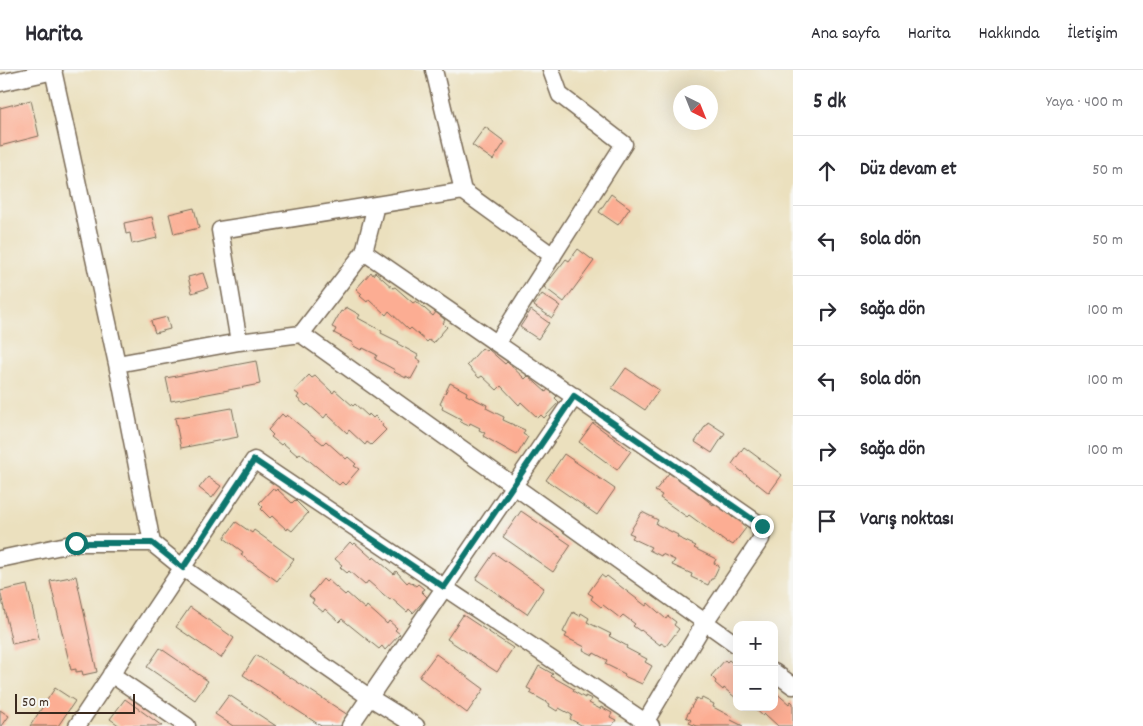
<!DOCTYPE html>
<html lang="tr">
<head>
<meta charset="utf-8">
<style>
	body { margin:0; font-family:Dekko,sans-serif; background:#f7f7f7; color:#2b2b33 }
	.controls { position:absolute; right:15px; bottom:15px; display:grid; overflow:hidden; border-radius:10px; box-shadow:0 5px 20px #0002 }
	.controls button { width:45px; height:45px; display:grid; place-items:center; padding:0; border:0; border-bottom:1px solid #e1e1e2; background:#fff; color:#2b2b33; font:25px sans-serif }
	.compass { position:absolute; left:673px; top:15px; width:45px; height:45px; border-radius:50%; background:#fff; box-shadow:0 5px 20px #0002; rotate:137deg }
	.scale { position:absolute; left:15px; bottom:12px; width:120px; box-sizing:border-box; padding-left:5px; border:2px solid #3b2a1e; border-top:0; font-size:14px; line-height:18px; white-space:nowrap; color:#3b2a1e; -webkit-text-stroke:4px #f6f6f2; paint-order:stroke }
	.stop { position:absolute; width:15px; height:15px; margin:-11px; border:4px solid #0f766e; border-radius:50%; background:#fff }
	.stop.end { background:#0f766e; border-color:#fff; box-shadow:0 1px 5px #0008 }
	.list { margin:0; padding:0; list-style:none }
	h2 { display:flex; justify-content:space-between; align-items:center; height:65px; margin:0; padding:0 20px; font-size:21px }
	h2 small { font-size:16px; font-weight:400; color:#7c7c81 }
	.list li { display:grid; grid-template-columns:32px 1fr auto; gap:15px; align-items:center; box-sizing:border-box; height:70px; padding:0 20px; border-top:1px solid #e1e1e2 }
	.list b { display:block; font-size:19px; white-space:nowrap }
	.list em { font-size:16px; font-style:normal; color:#7c7c81 }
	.icon { flex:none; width:28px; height:28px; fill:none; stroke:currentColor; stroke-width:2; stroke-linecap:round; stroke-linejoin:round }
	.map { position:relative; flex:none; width:793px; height:656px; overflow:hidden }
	header { display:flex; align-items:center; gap:30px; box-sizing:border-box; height:70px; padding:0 25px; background:#fff; border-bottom:1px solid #e1e1e2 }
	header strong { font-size:24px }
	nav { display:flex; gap:28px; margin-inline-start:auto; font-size:18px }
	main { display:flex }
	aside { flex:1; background:#fff }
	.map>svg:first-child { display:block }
	.building { fill:#fcad93 }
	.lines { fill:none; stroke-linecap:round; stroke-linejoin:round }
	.minor-casing { stroke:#796a56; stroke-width:19 }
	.minor { stroke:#fff; stroke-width:16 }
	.route { stroke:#0f766e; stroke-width:6 }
</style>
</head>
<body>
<header>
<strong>Harita</strong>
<nav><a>Ana sayfa</a><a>Harita</a><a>Hakkında</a><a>İletişim</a></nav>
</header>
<main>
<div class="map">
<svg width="793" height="656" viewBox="0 0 793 656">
	<rect width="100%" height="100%" fill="#f6f6f2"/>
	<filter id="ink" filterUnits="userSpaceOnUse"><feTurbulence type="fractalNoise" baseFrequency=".02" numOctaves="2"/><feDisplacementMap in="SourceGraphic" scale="10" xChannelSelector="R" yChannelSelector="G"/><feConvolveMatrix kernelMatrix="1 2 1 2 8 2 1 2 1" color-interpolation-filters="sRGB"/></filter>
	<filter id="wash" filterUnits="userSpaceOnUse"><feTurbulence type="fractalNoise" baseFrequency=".0096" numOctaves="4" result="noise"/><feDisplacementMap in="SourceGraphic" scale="20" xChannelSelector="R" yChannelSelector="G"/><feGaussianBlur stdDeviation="1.12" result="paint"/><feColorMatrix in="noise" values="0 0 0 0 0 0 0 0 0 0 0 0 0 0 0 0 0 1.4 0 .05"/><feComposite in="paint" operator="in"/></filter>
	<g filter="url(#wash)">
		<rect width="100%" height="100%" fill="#ebe0be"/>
		<g id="blocks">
			<path class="building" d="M31 30 39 66 0 76V38Z
				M485 57 505 72 493 90 472 75Z
				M611 124 630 138 618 155 599 142Z
				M194 138 199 158 174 164 169 144Z
				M152 147 157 168 132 174 130 163 126 164 124 153Z
				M578 179 594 191 564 232 544 217 566 189 569 191Z
				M371 202 373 205 375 202 393 218 395 217 413 233 416 231 433 246 436 242 445 250 443 253 447 257 433 273 429 270 427 272 411 258 409 260 389 241 386 245 369 229 367 232 360 226 362 224 356 219Z
				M203 203 208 218 192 223 188 207Z
				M542 224 560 236 552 248 534 236Z
				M346 237 360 245 358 248 382 261 381 263 399 272 398 274 418 285 416 288 421 291 411 309 406 306V308L394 302 395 300 375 289 377 285 363 278 361 280 352 275 353 273 334 263 336 259 332 257 341 241 343 242Z
				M531 240 549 253 538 269 520 257Z
				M167 247 170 259 155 263 151 251Z
				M482 278 486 281 488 279 505 294 507 292 525 309 528 306 546 322 548 319 557 326 555 328 559 332 544 348 541 345 538 348 521 332 519 335 501 316 497 320 482 306 479 308 467 295Z
				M256 291 260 314 171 331 166 308Z
				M626 298 659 320 645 340 612 318Z
				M309 305 312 308 315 306 333 323 335 320 353 336 355 334 368 346 369 344 373 348 375 346 383 354 382 356 386 360 371 375 367 372 365 375 349 360 347 363 327 344 324 348 308 334 306 336 297 328 299 325 294 321Z
				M450 313 467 322 466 325 487 335 486 338 504 347 503 350 525 360 523 364 528 367 517 385 483 366 485 363 479 360 480 358 470 353 469 356 460 352 461 349 442 339 443 336 440 334Z
				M232 338 238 367 181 378 175 348Z
				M282 344 285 347 287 345 323 374 326 371 346 389 348 387 356 394 354 396 359 399 345 415 342 412 339 415 300 383 298 386 283 373 281 375 271 367 273 365 268 360Z
				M708 352 725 363 712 383 695 372Z
				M593 353 631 381 617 400 579 372Z
				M744 377 782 405 769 423 732 394Z
				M564 384 615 419 597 445 546 410Z
				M669 403 673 406 674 404 713 435 715 432 733 448 736 445 744 452 742 455 746 458 733 475 728 472 727 473 689 445 687 447 660 428 662 425 655 421Z
				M208 407 221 416 212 428 199 418Z
				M273 418 275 421 277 419 292 433 295 430 308 443 292 461 288 458 287 460 272 446 270 448 261 439 263 437 259 433Z
				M521 441 571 475 553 502 503 467Z
				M642 442 658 450 656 454 678 465 677 467 696 476 694 478 716 489 714 493 719 496 713 509H711L708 515 691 507 692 504 672 495 675 490 662 484 661 486 649 480 651 477 632 468 634 465 629 463Z
				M236 452 252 463 254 460 294 489 277 511 241 485 243 482 224 468Z
				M350 472 353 475 355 473 373 489 374 487 394 504 396 501 407 513 409 511 416 516 418 514 424 519 421 521 427 527 413 543 409 539 407 542 391 528 390 530 368 511 365 515 349 501 347 503 340 497 342 495 335 489Z
				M494 483 544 518 527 544 476 509Z
				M601 505 605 508 607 506 646 536 648 533 666 549 668 546 676 552 674 555 679 559 666 576 661 573 660 575 641 560 640 561 633 556 635 554 623 545 620 548 603 535 601 537 591 529 593 526 588 523Z
				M76 506 97 602 83 605 82 601 76 602V599L71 600 50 511Z
				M323 509 326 512 328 510 345 525 347 523 365 539 367 536 387 554 389 551 397 558 395 560 400 564 385 580 382 576 379 579 342 549 339 552 325 539 323 542 312 533 314 530 309 526Z
				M27 515 39 568 12 574 0 521Z
				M190 537 234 568 221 588 176 557Z
				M573 542 580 546 581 543 589 548 587 552 611 564 609 566 627 576 626 578 647 589 645 592 652 596 642 614 624 606 625 604 605 594 607 590 594 583 593 585 583 580 585 577 565 567 567 564 563 562Z
				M463 545 513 578 497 602 447 569Z
				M160 578 208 611 195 630 147 597Z
				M436 584 484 619 467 643 419 607Z
				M256 585 348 645 341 656H321L243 605Z
				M725 590 727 592 729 590 737 597V629L724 618 723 620 715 613 716 611 711 606Z
				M539 596 553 604 551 606 574 619 573 621 585 628V626L592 629 589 633 600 639 601 637 612 643 610 647 616 650 612 656H583L570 649 572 645 559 638 557 641 549 636 550 634 530 623 531 620 527 618Z
				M55 618 75 631 58 656H30Z
				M774 621 789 634 791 631 793 633V656H778L765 644 763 646 753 637H774Z
				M229 625 276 656H233L215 644Z
				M696 628 701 630 702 628 714 634 713 637 732 647 731 650 743 656H696L689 653 691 650 686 647Z
				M125 629 162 656H120L110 649Z
				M0 640 9 646 2 656H0Z"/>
		</g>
	</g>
	<g filter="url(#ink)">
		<use href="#blocks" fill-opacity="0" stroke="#796a56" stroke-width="1"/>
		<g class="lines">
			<defs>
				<path id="minor" d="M53 0 117 294
					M434 0 463 121 553 186
					M0 13 54 1
					M364 182 762 456 761 469 705 552 643 656
					M301 264 737 575
					M239 272 220 160 463 121
					M497 273 624 74 560 25 551 0
					M152 473 117 294 239 272 301 264 364 182 376 135
					M0 489 76 473H152L183 498 369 627 416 656
					M774 602 793 616
					M111 604 187 656
					M77 656 254 390 651 656
					M350 656 575 326"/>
			</defs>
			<use href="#minor" class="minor-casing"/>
			<use href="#minor" class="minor"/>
		</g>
	</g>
	<g class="lines" filter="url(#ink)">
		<path class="route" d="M76 473H152L183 498 254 390 444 517 574 326 762 456"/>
	</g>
</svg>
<div class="controls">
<button>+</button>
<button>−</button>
</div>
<svg class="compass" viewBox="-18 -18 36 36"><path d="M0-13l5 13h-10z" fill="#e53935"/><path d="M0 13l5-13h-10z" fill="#7c7c81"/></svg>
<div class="scale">50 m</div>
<div class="stop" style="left:76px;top:473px"></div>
<div class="stop end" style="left:762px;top:456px"></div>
</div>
<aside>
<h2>5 dk<small>Yaya · 400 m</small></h2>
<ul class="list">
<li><svg class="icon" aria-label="ahead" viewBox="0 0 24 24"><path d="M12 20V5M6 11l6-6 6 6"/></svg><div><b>Düz devam et</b></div><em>50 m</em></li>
<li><svg class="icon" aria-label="left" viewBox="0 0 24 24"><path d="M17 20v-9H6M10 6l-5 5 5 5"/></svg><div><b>Sola dön</b></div><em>50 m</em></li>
<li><svg class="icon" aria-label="right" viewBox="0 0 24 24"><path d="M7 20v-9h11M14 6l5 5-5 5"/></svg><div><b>Sağa dön</b></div><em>100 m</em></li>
<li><svg class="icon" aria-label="left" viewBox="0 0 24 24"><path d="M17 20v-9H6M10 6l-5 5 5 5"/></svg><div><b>Sola dön</b></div><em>100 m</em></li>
<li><svg class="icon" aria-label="right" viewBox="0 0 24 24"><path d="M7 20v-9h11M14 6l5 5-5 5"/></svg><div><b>Sağa dön</b></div><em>100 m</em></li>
<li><svg class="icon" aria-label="arrive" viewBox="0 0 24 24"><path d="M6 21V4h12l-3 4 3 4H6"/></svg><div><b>Varış noktası</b></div></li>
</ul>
</aside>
</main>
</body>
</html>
